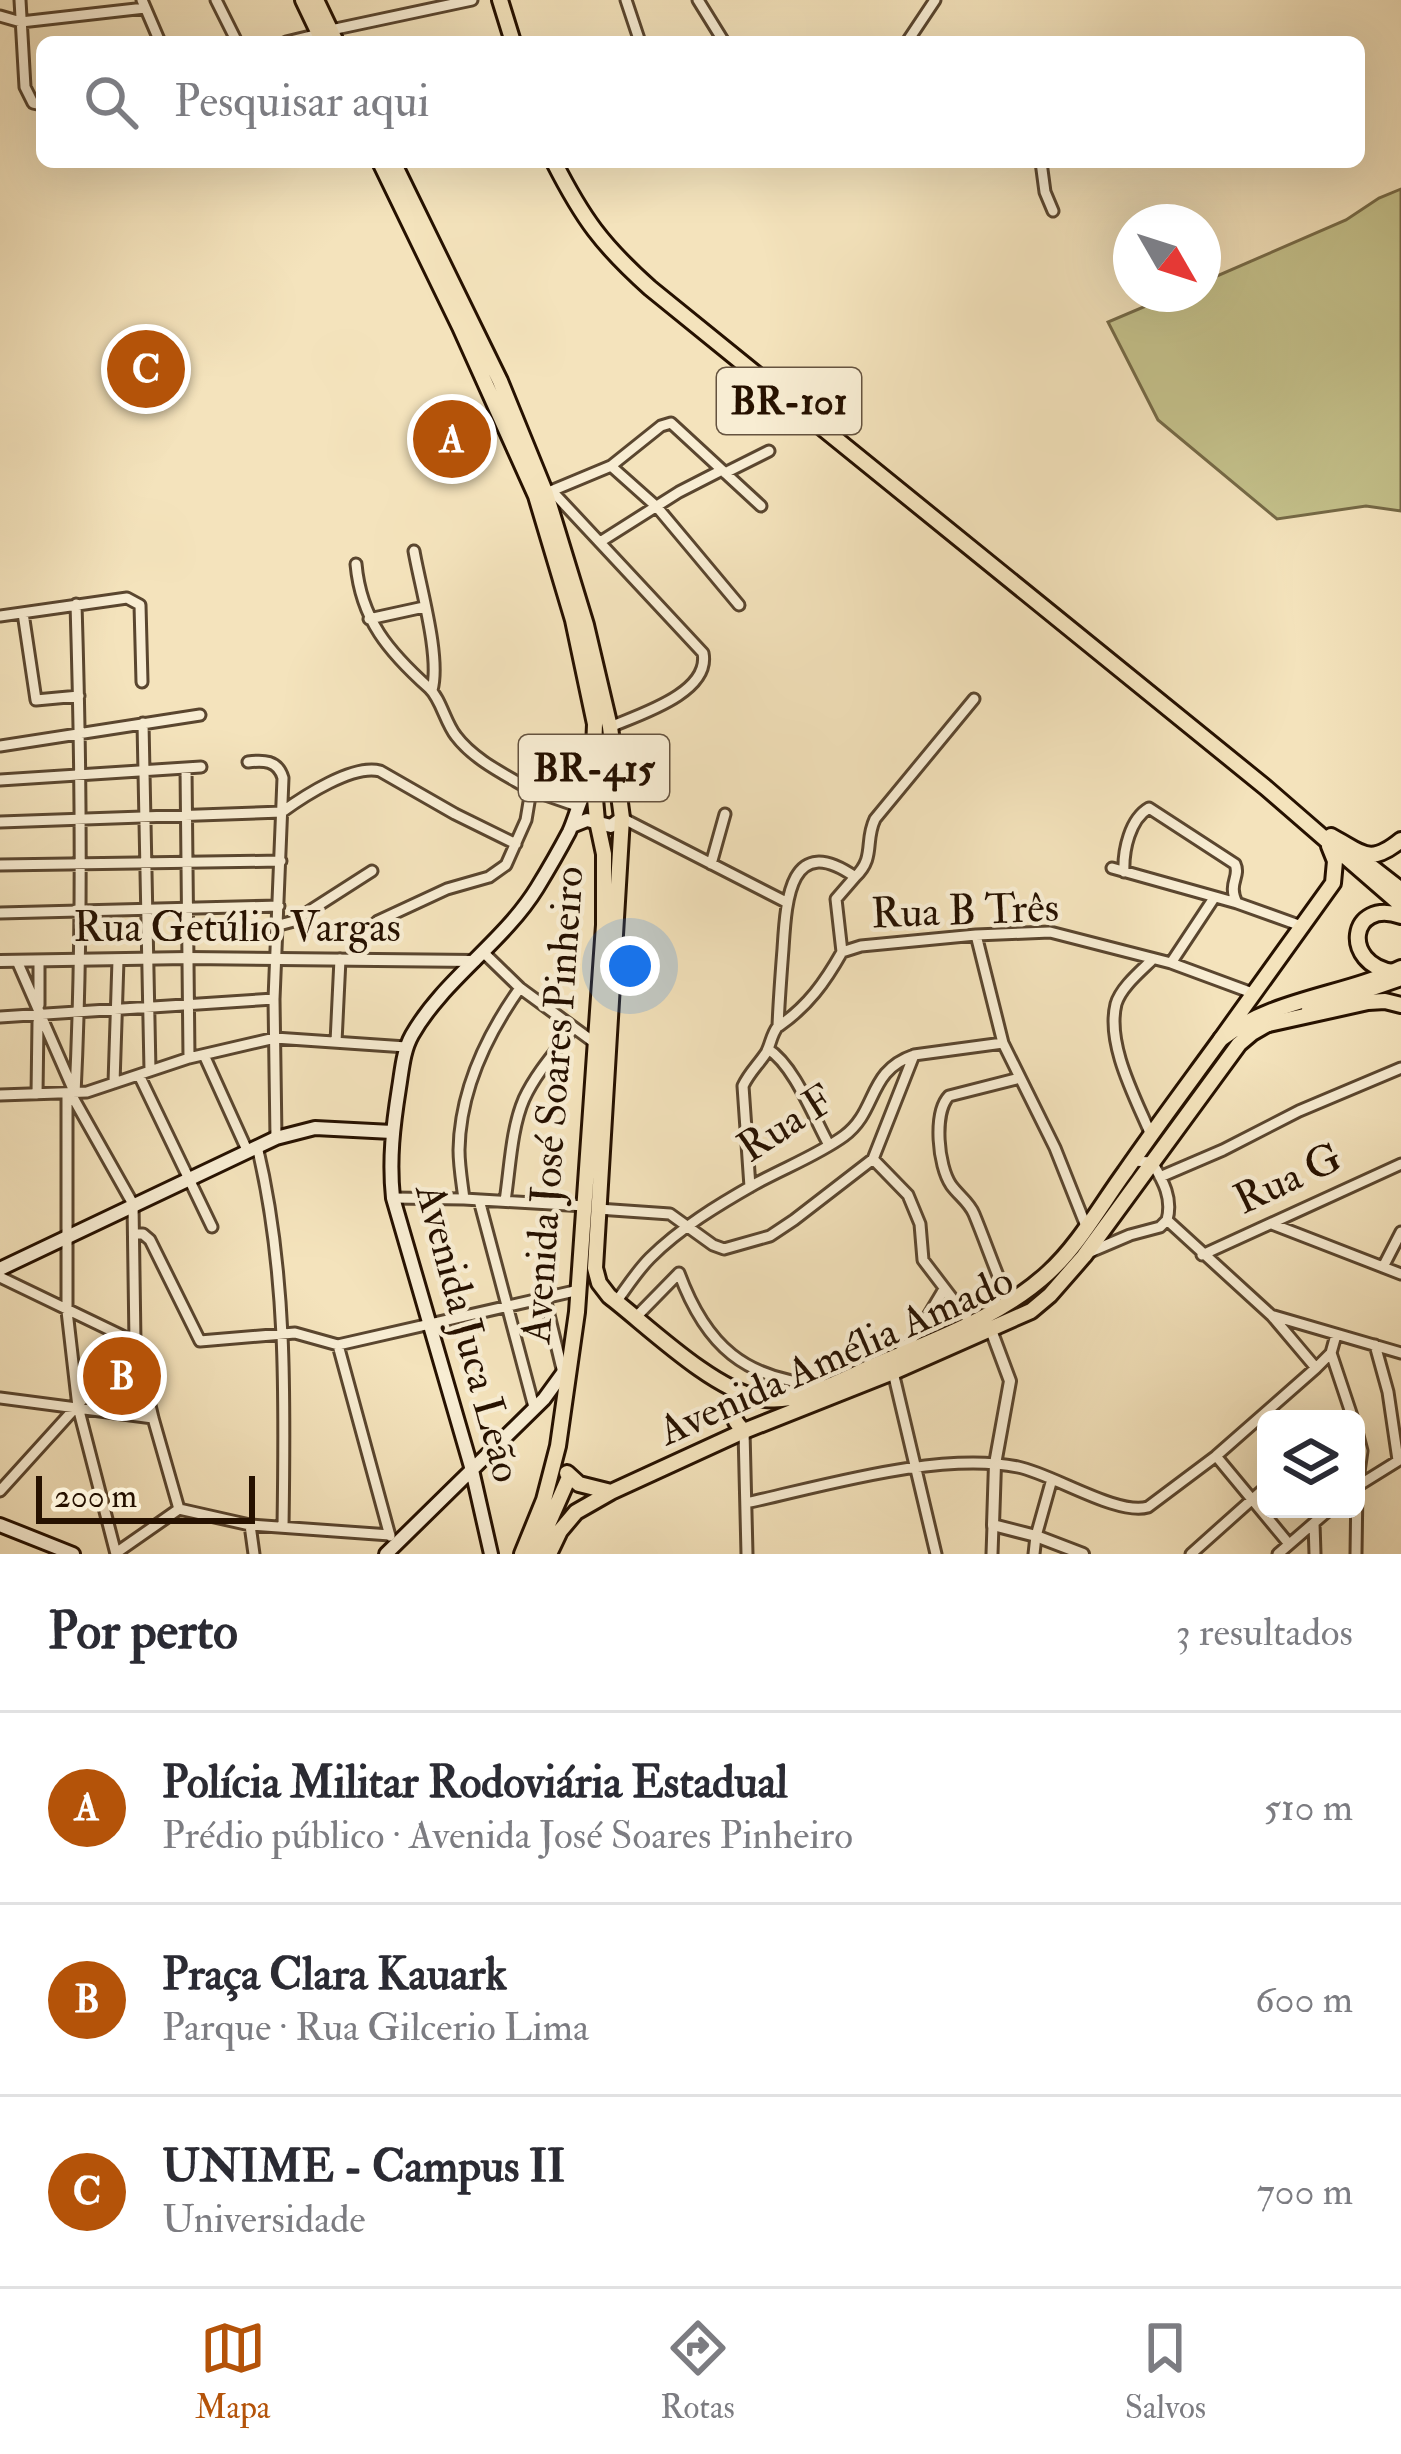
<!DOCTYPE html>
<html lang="pt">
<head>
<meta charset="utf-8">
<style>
	body { margin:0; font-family:"IM FELL Double Pica",serif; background:#f7f7f7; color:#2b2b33 }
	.controls { position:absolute; right:36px; bottom:36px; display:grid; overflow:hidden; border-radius:18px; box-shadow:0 12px 48px #0002 }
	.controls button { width:108px; height:108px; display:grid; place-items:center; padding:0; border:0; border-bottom:3px solid #e1e1e2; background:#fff; color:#2b2b33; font:60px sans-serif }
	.compass { position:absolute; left:1113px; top:204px; width:108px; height:108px; border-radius:50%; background:#fff; box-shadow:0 12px 48px #0002; rotate:129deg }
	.scale { position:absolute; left:36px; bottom:30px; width:219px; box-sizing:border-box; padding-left:12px; border:6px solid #261100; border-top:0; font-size:33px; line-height:42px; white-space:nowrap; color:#261100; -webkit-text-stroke:9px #f8edd3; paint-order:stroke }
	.you { position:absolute; left:630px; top:966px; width:42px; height:42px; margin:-30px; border:9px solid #fff; border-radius:50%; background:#1a73e8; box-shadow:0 0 0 18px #1a73e833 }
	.badge { display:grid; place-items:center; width:78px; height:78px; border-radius:50%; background:#b45309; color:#fff; font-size:39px; font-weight:700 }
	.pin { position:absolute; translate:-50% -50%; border:6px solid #fff; box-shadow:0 3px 12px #0006 }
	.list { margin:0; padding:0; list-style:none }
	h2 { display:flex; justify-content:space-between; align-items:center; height:156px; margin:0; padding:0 48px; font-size:51px }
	h2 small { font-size:39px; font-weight:400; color:#7c7c81 }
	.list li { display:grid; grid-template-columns:78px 1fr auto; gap:36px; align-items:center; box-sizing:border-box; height:192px; padding:0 48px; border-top:3px solid #e1e1e2 }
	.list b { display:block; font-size:45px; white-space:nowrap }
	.list p { margin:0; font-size:39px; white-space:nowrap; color:#7c7c81 }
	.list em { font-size:39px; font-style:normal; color:#7c7c81 }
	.icon { flex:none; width:66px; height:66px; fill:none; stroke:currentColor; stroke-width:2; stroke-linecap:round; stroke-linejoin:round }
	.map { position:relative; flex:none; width:1401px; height:1554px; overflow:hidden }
	.search { position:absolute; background:#fff; box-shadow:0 12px 48px #0002; left:36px; right:36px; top:36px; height:132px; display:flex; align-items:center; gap:30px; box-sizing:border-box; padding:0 42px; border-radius:18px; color:#7c7c81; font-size:45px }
	.sheet { height:732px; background:#fff }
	nav { display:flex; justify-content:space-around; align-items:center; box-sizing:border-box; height:168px; border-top:3px solid #e1e1e2; background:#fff; font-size:33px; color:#7c7c81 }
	nav a { display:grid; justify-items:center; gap:6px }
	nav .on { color:#b45309 }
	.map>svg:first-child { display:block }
	.green { fill:#c4c18b; stroke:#756946; stroke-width:3 }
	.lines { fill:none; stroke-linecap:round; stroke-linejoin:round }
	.minor-casing { stroke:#5a462f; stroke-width:15 }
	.tertiary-casing { stroke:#5a462f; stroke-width:16 }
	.secondary-casing { stroke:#261100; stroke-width:18 }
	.primary-casing { stroke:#261100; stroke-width:20 }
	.trunk-casing { stroke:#261100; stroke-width:20 }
	.minor { stroke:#f8edd3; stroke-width:9 }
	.tertiary { stroke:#f8edd3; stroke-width:10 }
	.secondary { stroke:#f8edd3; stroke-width:12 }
	.primary { stroke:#f4e3bc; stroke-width:14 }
	.trunk { stroke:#f4e3bc; stroke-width:14 }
	.labels { text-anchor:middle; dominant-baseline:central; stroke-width:9; stroke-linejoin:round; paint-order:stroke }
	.shield { fill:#f8edd3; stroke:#65533f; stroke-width:3 }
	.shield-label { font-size:39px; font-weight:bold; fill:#261100 }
	.street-label { font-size:42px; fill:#261100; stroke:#f8edd3 }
</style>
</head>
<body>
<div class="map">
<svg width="1401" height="1554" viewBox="0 0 1401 1554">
	<rect width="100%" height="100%" fill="#f4e3bc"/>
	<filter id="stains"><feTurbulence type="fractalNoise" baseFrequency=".00167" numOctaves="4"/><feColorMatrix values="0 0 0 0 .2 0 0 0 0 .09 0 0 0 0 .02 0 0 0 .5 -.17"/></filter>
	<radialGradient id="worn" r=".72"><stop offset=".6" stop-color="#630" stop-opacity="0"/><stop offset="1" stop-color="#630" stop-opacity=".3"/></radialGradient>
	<path class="green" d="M1401 189V511L1366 506 1277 519 1158 420 1108 322 1174 294H1203V282L1346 220 1379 198Z"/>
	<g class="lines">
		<defs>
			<path id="minor" d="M20 0 25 87 33 103 42 105
				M142 0 160 42
				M216 0 237 42
				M626 0 640 42
				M698 0 724 42
				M0 16 21 22 145 8
				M331 30 472 0
				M286 42 319 34
				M907 42 935 0
				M1041 162 1045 192 1053 211
				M611 466 657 507 739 605
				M725 473 769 451
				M551 491 611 466 661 426 671 423 761 506
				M552 491 703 653C711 693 638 715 610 727
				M600 542 679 492 722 470
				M414 551C420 586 441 657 432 690
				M356 564C361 620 389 652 429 688 441 699 445 722 456 736 474 760 506 775 531 790
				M23 613 36 700 79 696
				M0 616 127 598 140 605 142 682
				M369 619 424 607
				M143 723 150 1071
				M0 746 200 715
				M248 762C263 760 278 760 283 778L274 999 276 1138
				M186 769 189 1058
				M0 780 201 767
				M622 818 786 902
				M0 822 282 812C304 796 353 764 380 771L455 814 516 844
				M711 864 725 814
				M0 865 281 861
				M1112 868 1237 903 1304 927
				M1124 872C1123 850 1130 819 1149 808L1235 864C1241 877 1227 883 1237 903
				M0 913 279 906
				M279 925 294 921 372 871
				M976 935 1003 1043 1055 1148 1086 1226
				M842 952 836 899 855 877
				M484 953 520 988 595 1043
				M356 959 362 936 378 921 447 889 489 877 506 865 526 820 531 790 577 806
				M17 961 73 1089
				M1171 963 1214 898
				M39 1005V962
				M0 1017 274 999
				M779 1026C808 1006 825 982 842 952L861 946 976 935 1050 932 1171 963 1255 994
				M336 1042 340 959
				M768 1049C794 1065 814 1118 829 1145
				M204 1055 247 1150
				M139 1075 212 1227
				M114 1083 118 960
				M37 1094 38 1022
				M67 1094V1311L78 1407 116 1554
				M71 1094 133 1204 135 1342 153 1418 179 1509
				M75 1094C83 931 81 767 76 604
				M0 1095 87 1092 189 1058 275 1038 406 1047
				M1151 1135C1136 1099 1106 1045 1116 1004 1121 987 1141 971 1153 959
				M257 1146C287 1270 285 1400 283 1527
				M873 1159 908 1195 920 1224 923 1260 971 1323
				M1132 1161 1152 1162C1163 1181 1173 1198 1167 1220
				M1160 1177 1223 1150 1299 1111 1401 1068
				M750 1187 743 1086C749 1073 758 1065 766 1053 771 1044 771 1035 778 1026 779 1000 781 975 783 949 786 902 789 831 855 877 876 857 864 842 875 819L974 699
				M393 1198 464 1199 585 1206
				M464 1199C462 1183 459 1166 459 1150 460 1090 486 1036 520 988
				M479 1200 534 1407
				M505 1201C510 1169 511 1129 524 1099 536 1073 556 1051 573 1029
				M598 1209 670 1214 713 1245 724 1249 770 1236 794 1220 873 1159 914 1055
				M1167 1220 1272 1316 1316 1368
				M1272 1224 1401 1274
				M134 1234H143L150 1240 200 1341 295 1333 338 1345 579 1290
				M1090 1252 1130 1235 1160 1227 1167 1220
				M1202 1255 1401 1164
				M1383 1267 1401 1232
				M0 1277 135 1342 0 1491
				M545 1298 563 1373
				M616 1302C627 1287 637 1271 650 1258 680 1228 718 1205 755 1184 784 1168 818 1155 844 1136 878 1111 867 1071 914 1055L1003 1043
				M1009 1302C996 1273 986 1243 974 1214 969 1202 959 1196 951 1185 938 1166 933 1113 949 1096L1020 1078
				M1274 1316 1401 1353
				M636 1317 679 1273C706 1346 745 1380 823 1385
				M338 1345 390 1536
				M1375 1345 1388 1392 1398 1460
				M899 1353 919 1331 944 1289
				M1331 1353 1353 1419
				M893 1372 936 1554
				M0 1398 153 1418
				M744 1431 747 1554
				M1216 1456 1289 1544
				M1356 1487 1401 1459
				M746 1503C824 1486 940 1451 1018 1467 1053 1474 1117 1516 1148 1507L1216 1456 1316 1368 1331 1353 1336 1335
				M179 1509 250 1525 390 1535
				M1314 1523 1315 1554
				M250 1525 254 1554
				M116 1553 179 1509
				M992 1554 993 1525
				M1034 1554 1036 1536 1052 1479
				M1191 1554 1266 1487
				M1278 1554 1330 1509
				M1356 1554 1357 1486 1362 1451 1356 1428"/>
			<path id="tertiary" d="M0 961 188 958 475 961
				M991 1330 1010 1381 995 1464 993 1525 1036 1536 1083 1554"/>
			<path id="secondary" d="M572 826 587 820 611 826 622 818
				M0 1269 276 1138 315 1128 392 1132
				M0 1525 73 1554
				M386 1554 544 1399 568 1366
				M491 1554 472 1470 393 1198C389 1160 393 1126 399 1088 402 1070 403 1051 412 1035 444 979 503 943 537 888 548 870 559 851 569 832 579 810 582 784 602 768L617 776"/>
			<path id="primary" d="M303 0 323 42
				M316 0 336 42
				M380 162 460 327 536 496 573 620 595 724 593 776 597 821 604 854V925L577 1312 558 1446 544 1500 522 1554
				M393 162 500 381 546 494 586 625 610 727 622 818 595 1268 599 1283 609 1296C649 1327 711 1388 759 1398 796 1406 839 1381 871 1367 931 1341 999 1318 1048 1273 1078 1246 1101 1205 1125 1172 1156 1127 1189 1083 1221 1039 1274 998 1342 996 1401 968
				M1309 1010 1401 978
				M744 1431C734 1422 730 1413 738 1402L755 1397
				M567 1473 579 1484 611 1492
				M535 1554 569 1477
				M549 1554 560 1531 576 1512 611 1492 744 1431 893 1372 1031 1311 1050 1295 1084 1256 1239 1044 1252 1033 1271 1022"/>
			<path id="trunk" d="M500 0 513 42
				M554 162C583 219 602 245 650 288L1265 787 1401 905
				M1331 836C1363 853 1369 866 1401 840
				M1351 851 1401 890
				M1393 972C1341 964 1349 898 1401 916
				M1264 1025 1368 1002 1385 1001 1401 1005
				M1221 1039 1333 883 1335 861 1329 846"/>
		</defs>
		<use href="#minor" class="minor-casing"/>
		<use href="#tertiary" class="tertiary-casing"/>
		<use href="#secondary" class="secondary-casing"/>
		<use href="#primary" class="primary-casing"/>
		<use href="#trunk" class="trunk-casing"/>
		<use href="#minor" class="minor"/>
		<use href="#tertiary" class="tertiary"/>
		<use href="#secondary" class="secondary"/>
		<use href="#primary" class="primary"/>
		<use href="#trunk" class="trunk"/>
	</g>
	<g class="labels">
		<g class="shield">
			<rect x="717" y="368" width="144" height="66" rx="9"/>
			<rect x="519" y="735" width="150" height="66" rx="9"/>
		</g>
		<g class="shield-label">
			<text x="789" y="401">BR-101</text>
			<text x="594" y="768">BR-415</text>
		</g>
		<g class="street-label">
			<text transform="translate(965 911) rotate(-2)">Rua B Três</text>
			<text x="237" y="928">Rua Getúlio Vargas</text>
			<text transform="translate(553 1105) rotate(-86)">Avenida José Soares Pinheiro</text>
			<text transform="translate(786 1124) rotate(-33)">Rua F</text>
			<text transform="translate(1288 1179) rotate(-25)">Rua G</text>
			<text transform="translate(468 1333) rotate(75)">Avenida Juca Leão</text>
			<text transform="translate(836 1356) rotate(-24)">Avenida Amélia Amado</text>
		</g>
	</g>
	<rect width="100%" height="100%" filter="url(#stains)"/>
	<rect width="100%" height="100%" fill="url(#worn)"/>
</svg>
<div class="controls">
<button><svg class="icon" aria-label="layers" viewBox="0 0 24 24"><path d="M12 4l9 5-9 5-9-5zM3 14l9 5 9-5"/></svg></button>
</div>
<svg class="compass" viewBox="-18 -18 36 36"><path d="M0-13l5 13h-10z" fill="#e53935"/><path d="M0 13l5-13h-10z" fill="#7c7c81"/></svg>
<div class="scale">200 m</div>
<div class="you"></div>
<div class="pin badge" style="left:452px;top:439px">A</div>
<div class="pin badge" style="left:122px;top:1376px">B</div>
<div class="pin badge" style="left:146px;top:369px">C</div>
<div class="search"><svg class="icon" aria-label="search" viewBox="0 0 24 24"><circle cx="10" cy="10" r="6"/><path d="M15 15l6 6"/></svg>Pesquisar aqui</div>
</div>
<section class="sheet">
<h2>Por perto<small>3 resultados</small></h2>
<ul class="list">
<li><span class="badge">A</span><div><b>Polícia Militar Rodoviária Estadual</b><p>Prédio público · Avenida José Soares Pinheiro</p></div><em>510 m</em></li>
<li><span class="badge">B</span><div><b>Praça Clara Kauark</b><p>Parque · Rua Gilcerio Lima</p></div><em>600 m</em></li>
<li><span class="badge">C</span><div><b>UNIME - Campus II</b><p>Universidade</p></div><em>700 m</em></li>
</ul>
</section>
<nav>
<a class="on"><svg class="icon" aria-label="map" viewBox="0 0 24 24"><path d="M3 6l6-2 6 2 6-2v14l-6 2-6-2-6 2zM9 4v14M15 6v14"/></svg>Mapa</a>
<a><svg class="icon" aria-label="directions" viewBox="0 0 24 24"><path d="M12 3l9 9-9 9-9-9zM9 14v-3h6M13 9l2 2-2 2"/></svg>Rotas</a>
<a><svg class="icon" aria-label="saved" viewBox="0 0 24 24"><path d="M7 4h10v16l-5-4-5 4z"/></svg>Salvos</a>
</nav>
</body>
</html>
